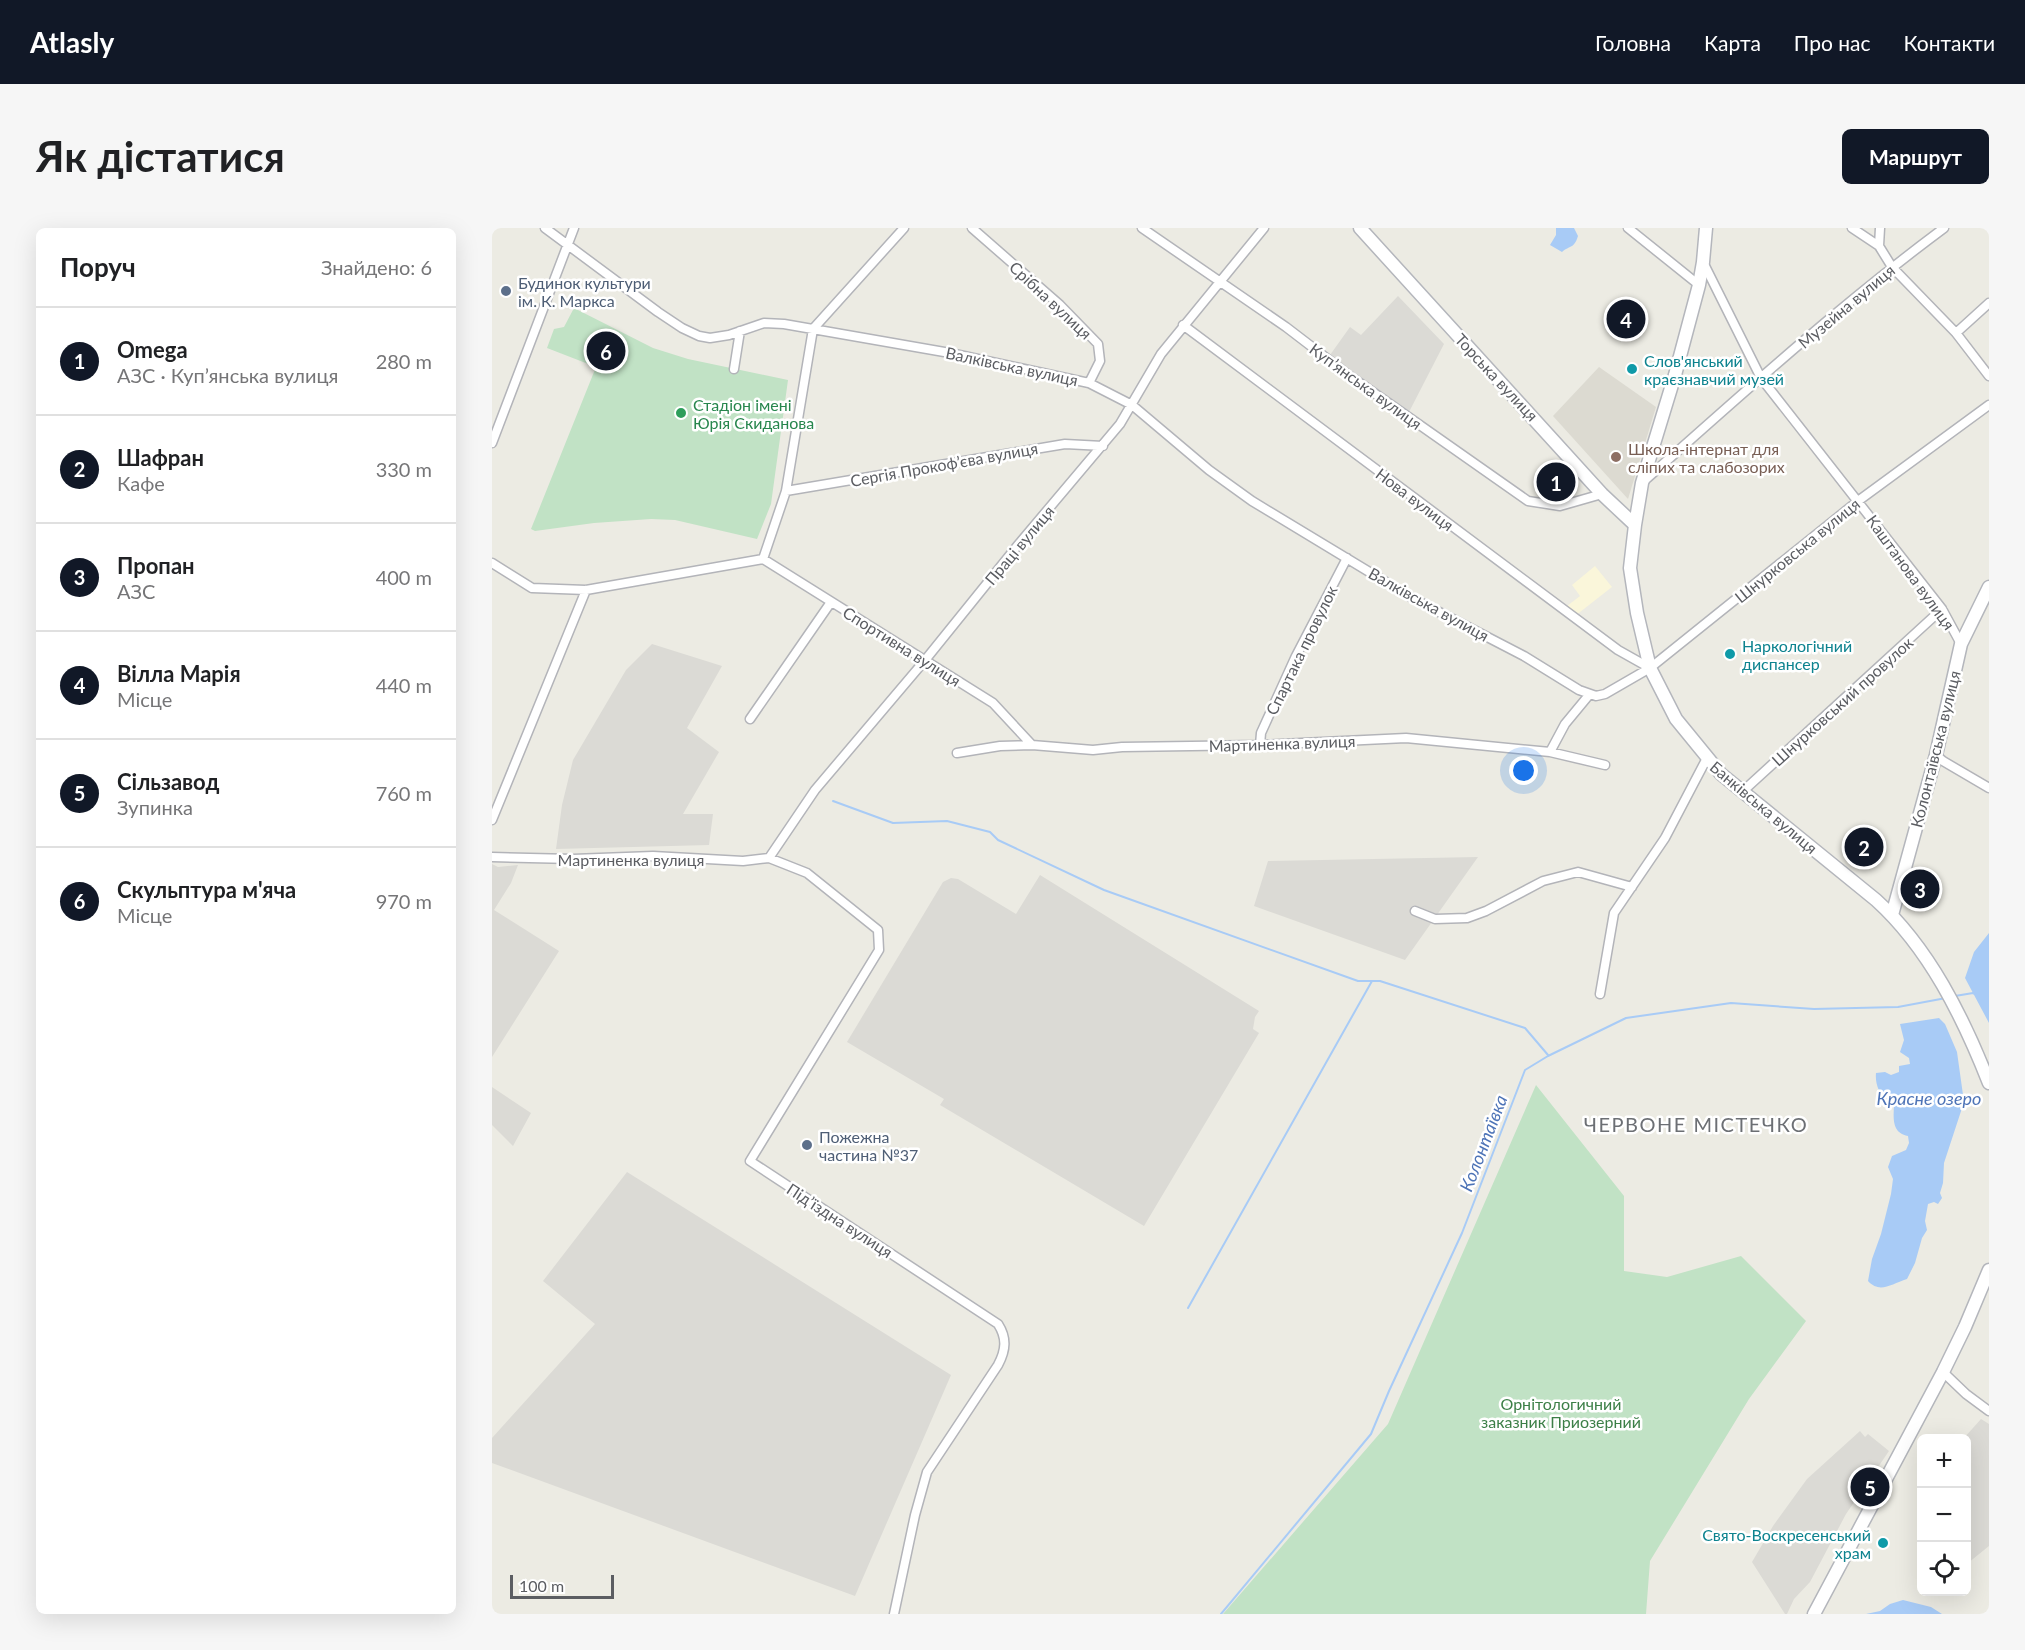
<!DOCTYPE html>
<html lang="uk">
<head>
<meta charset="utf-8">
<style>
	body { margin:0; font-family:Lato,sans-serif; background:#f6f6f6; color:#202124 }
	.controls { position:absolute; right:18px; bottom:18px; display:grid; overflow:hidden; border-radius:9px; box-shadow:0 6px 24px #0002 }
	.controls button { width:54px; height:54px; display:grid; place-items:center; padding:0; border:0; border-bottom:2px solid #e0e0e0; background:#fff; color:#202124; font:30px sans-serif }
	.scale { position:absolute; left:18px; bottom:15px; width:104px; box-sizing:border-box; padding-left:6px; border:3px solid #5b5d62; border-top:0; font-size:16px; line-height:21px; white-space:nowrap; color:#5b5d62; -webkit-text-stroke:4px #fff; paint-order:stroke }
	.you { position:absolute; left:1032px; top:543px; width:21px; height:21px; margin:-15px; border:4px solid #fff; border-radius:50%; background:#1a73e8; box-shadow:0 0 0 9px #1a73e833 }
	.badge { display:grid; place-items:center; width:39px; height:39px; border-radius:50%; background:#111827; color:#fff; font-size:20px; font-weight:700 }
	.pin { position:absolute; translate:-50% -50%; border:3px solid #fff; box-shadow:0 2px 6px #0006 }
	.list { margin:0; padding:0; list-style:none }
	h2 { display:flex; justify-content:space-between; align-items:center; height:78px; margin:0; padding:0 24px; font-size:26px }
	h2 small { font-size:20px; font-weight:400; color:#757577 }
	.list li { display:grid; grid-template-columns:39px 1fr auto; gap:18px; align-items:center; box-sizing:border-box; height:108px; padding:0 24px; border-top:2px solid #e0e0e0 }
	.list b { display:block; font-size:22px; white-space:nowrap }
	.list p { margin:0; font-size:20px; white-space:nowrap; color:#757577 }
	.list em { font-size:20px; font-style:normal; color:#757577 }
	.icon { flex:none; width:33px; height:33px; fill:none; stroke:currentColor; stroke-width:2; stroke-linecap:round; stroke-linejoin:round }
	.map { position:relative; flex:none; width:1497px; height:1386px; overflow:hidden; border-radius:9px }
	header { display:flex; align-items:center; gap:36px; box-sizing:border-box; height:84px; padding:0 30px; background:#111827; color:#fff }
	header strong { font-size:28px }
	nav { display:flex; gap:33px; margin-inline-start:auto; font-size:21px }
	.intro { display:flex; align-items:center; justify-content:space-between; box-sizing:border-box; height:144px; padding:0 36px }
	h1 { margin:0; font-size:42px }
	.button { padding:15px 27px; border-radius:9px; background:#111827; color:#fff; font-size:21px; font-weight:700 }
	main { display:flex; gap:36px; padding:0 36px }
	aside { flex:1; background:#fff; border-radius:9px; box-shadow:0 6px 24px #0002 }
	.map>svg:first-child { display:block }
	.commercial { fill:#faf6da }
	.industrial { fill:#dbdad5 }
	.education { fill:#dcdad1 }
	.green { fill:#c1e2c5 }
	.water { fill:#a8cbf6 }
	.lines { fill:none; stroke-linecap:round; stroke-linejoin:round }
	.stream { stroke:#a8cbf6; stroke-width:2 }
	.street-casing { stroke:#b3b4b9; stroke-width:11 }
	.secondary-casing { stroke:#b4b6bc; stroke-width:15 }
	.street { stroke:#fff; stroke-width:8 }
	.secondary { stroke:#fff; stroke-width:12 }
	.service-dot { fill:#5c6f8a; stroke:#fff; stroke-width:2 }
	.culture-dot { fill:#0f9aa8; stroke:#fff; stroke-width:2 }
	.leisure-dot { fill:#2e9e5b; stroke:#fff; stroke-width:2 }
	.education-dot { fill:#8d6e63; stroke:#fff; stroke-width:2 }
	.labels { text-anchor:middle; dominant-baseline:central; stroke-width:5; stroke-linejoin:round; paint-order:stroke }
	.service-label { font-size:16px; fill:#4e5e75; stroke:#fff; text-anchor:start }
	.street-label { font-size:16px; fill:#5b5d62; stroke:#fff }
	.culture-label { font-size:16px; fill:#0d838f; stroke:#fff; text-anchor:start }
	.leisure-label { font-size:16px; fill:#27864d; stroke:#fff; text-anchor:start }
	.education-label { font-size:16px; fill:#785e54; stroke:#fff; text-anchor:start }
	.park-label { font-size:16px; fill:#3c7f47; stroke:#fff }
	.water-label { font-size:18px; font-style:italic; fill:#4e74b7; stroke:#fff }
	.quarter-label { font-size:20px; letter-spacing:1.5px; fill:#6c6f74; stroke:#fff }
</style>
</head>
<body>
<header>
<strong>Atlasly</strong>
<nav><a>Головна</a><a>Карта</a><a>Про нас</a><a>Контакти</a></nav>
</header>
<div class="intro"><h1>Як дістатися</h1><a class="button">Маршрут</a></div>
<main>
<aside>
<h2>Поруч<small>Знайдено: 6</small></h2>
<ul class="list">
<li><span class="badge">1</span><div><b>Omega</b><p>АЗС · Куп’янська вулиця</p></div><em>280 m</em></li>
<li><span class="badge">2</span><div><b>Шафран</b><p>Кафе</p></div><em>330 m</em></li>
<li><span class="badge">3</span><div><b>Пропан</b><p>АЗС</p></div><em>400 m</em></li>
<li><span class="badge">4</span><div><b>Вілла Марія</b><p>Місце</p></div><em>440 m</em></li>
<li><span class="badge">5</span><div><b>Сільзавод</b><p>Зупинка</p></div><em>760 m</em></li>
<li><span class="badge">6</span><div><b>Скульптура м'яча</b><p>Місце</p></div><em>970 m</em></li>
</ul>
</aside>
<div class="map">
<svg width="1497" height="1386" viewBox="0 0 1497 1386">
	<rect width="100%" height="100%" fill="#ecebe3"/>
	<path class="commercial" d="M1103 338 1120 359 1083 388 1075 378 1088 368 1080 357Z"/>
	<path class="industrial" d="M906 68 952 116 917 184 838 127 858 99 869 107Z
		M160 416 230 438 195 500 227 524 191 586H221L217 617 64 621 70 577 81 532 134 442Z
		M986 629 913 732 762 678 776 633Z
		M0 636 6 639 26 637 19 655 2 682 67 723 0 829Z
		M548 647 767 783 763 789 761 801 767 805 652 998 448 877 452 871 355 814 451 654 459 650 466 651 524 686Z
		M0 859 39 885 21 918 0 897Z
		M135 944 459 1147 363 1368 0 1235V1210L103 1096 51 1053Z
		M1489 1191 1497 1196V1318L1476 1335 1474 1333V1210H1472Z
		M1368 1203 1373 1209 1376 1206 1397 1223 1354 1286 1318 1354 1302 1371 1295 1386H1293L1260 1334 1281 1298 1315 1251Z"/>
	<path class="education" d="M1107 139 1164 179 1136 271 1061 188Z"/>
	<path class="green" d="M82 80 161 120 196 131 296 152 279 276 265 311 183 292 159 291 102 295 43 303 39 301 104 139 55 120 62 101 72 99Z
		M1044 857 1132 968V1043L1175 1049 1249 1028 1314 1093 1257 1171 1158 1333 1154 1386H731L896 1196Z"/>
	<path class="water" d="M1064 0H1082L1086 8C1082 21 1078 17 1070 24L1058 17 1064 7Z
		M1497 705V795L1473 750 1482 724Z
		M1447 790 1453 796 1465 824 1472 874 1452 935 1451 955 1448 965 1450 970 1446 976 1442 974 1436 976 1433 993 1435 1002 1430 1010 1423 1035 1415 1051C1399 1056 1388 1066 1376 1053L1380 1031 1389 1006 1399 966 1401 951 1396 939 1400 928 1414 922 1417 915 1416 908C1398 905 1402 887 1402 874H1397C1387 867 1383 856 1384 845L1393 844 1399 847 1407 844V838L1418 836 1417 830 1408 824 1412 812 1408 796Z
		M1411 1372 1439 1379 1450 1386H1374L1388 1383 1398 1376Z"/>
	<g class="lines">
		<path class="stream" d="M341 573 401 595 455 593 498 604 506 612 612 662 866 753H888L1033 800 1056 827
			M1463 768 1481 765 1483 766
			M696 1080 880 753
			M729 1386 879 1206 897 1163 970 1005 1033 842 1056 828 1134 790 1239 775 1322 781 1406 779 1454 770"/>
		<defs>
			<path id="street" d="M53 0 166 84 190 100 207 108 218 110 237 107 272 95 292 96 458 125 597 155 640 177 717 242 760 273 922 371 1032 428 1087 462 1104 468 1113 466 1158 440 1366 273 1497 177
				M480 0 568 77 606 116 608 133 597 155
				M650 0 794 99 858 148 1036 273 1068 278 1110 266
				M1136 0 1207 57
				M1360 0 1387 18 1400 39 1464 105 1497 148
				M1387 18 1388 0
				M1211 34 1269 150 1450 381 1469 416
				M691 97 1126 422 1158 440
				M1464 105 1497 75
				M242 141 248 103
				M0 215 82 0
				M1152 253C1250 166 1347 78 1452 0
				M294 263 573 216 611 218
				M271 331 501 475 540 517
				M0 335 40 360 94 362 271 331 294 263 321 101 412 0
				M258 491 339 374
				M768 517 769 505 804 428 855 330
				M1058 524 1073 496 1097 467
				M465 525 508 518 540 517 601 522 630 519 768 517 914 510 1058 524 1113 537
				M1444 527 1451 533 1497 560
				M1250 564 1450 381
				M0 592 94 362
				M0 629 81 631 161 628 251 633 277 630 315 645 386 702 387 722 258 933 506 1096C515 1110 514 1122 506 1137L435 1244 423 1287 402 1386
				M277 630 323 562 434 431 526 317 628 196 669 126 772 0
				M923 683 943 691 975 690 994 683 1051 653 1086 644 1140 659
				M1108 766 1122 685 1173 610 1215 530
				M1451 1144 1474 1166 1497 1183"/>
			<path id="secondary" d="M868 0 1110 266 1143 297
				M1214 0 1211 34 1207 57 1183 147 1150 255 1143 297 1138 340 1145 385 1158 440 1184 491 1229 546 1384 672C1437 720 1471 789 1497 855
				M1400 687 1444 527 1469 416 1497 359
				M1322 1386 1451 1144 1473 1099 1497 1042"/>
		</defs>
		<use href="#street" class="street-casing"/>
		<use href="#secondary" class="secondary-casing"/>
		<use href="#street" class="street"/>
		<use href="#secondary" class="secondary"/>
	</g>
	<g class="service-dot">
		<circle cx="14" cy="63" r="6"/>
		<circle cx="315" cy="917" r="6"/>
	</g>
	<g class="culture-dot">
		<circle cx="1140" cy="141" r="6"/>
		<circle cx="1238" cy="426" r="6"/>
		<circle cx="1391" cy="1315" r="6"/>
	</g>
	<circle class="leisure-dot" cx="189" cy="185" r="6"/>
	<circle class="education-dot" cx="1124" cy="229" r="6"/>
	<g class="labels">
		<g class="service-label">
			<text x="26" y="54">Будинок культури<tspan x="26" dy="18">ім. К. Маркса</tspan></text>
			<text x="327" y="908">Пожежна<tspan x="327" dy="18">частина №37</tspan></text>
		</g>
		<g class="street-label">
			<text transform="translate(559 72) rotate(43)">Срібна вулиця</text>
			<text transform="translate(1354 78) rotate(-40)">Музейна вулиця</text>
			<text transform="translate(520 138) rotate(12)">Валківська вулиця</text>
			<text transform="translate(1005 149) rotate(47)">Торська вулиця</text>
			<text transform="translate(874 158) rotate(36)">Куп’янська вулиця</text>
			<text transform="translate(452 236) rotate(-10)">Сергія Прокоф’єва вулиця</text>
			<text transform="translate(923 271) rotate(37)">Нова вулиця</text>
			<text transform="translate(527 317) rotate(-50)">Праці вулиця</text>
			<text transform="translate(1305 322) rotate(-39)">Шнурковська вулиця</text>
			<text transform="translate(1419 344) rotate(54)">Каштанова вулиця</text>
			<text transform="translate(937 376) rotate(29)">Валківська вулиця</text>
			<text transform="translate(410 418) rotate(32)">Спортивна вулиця</text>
			<text transform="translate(809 422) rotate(-64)">Спартака провулок</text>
			<text transform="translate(1350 473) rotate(-42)">Шнурковський провулок</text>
			<text transform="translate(790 515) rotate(-2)">Мартиненка вулиця</text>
			<text transform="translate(1443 521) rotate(-76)">Колонтаївська вулиця</text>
			<text transform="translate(1272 579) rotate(40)">Банківська вулиця</text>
			<text x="139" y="631">Мартиненка вулиця</text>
			<text transform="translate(348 992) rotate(33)">Під’їздна вулиця</text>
		</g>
		<g class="culture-label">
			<text x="1152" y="132">Слов'янський<tspan x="1152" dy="18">краєзнавчий музей</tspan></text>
			<text x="1250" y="417">Наркологічний<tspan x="1250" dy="18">диспансер</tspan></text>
			<text x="1379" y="1306" text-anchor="end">Свято-Воскресенський<tspan x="1379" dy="18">храм</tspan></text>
		</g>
		<g class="leisure-label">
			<text x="201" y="176">Стадiон імені<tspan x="201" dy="18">Юрія Скиданова</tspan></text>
		</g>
		<g class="education-label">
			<text x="1136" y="220">Школа-інтернат для<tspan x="1136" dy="18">сліпих та слабозорих</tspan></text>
		</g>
		<g class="park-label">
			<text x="1069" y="1175">Орнiтологичний<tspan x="1069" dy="18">заказник Приозерний</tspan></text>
		</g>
		<g class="water-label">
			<text x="1437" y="870">Красне озеро</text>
			<text transform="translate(991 915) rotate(-69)">Колонтаївка</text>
		</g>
		<g class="quarter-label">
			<text x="1204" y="896">ЧЕРВОНЕ МІСТЕЧКО</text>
		</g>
	</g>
</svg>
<div class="controls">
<button>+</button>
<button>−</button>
<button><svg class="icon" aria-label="locate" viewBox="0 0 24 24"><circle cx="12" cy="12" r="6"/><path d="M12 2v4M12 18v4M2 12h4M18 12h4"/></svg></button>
</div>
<div class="scale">100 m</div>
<div class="you"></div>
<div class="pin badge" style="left:1064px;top:254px">1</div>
<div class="pin badge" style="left:1372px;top:619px">2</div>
<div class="pin badge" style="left:1428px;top:661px">3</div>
<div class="pin badge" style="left:1134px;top:91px">4</div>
<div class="pin badge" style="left:1378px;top:1259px">5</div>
<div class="pin badge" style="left:114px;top:123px">6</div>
</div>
</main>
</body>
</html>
